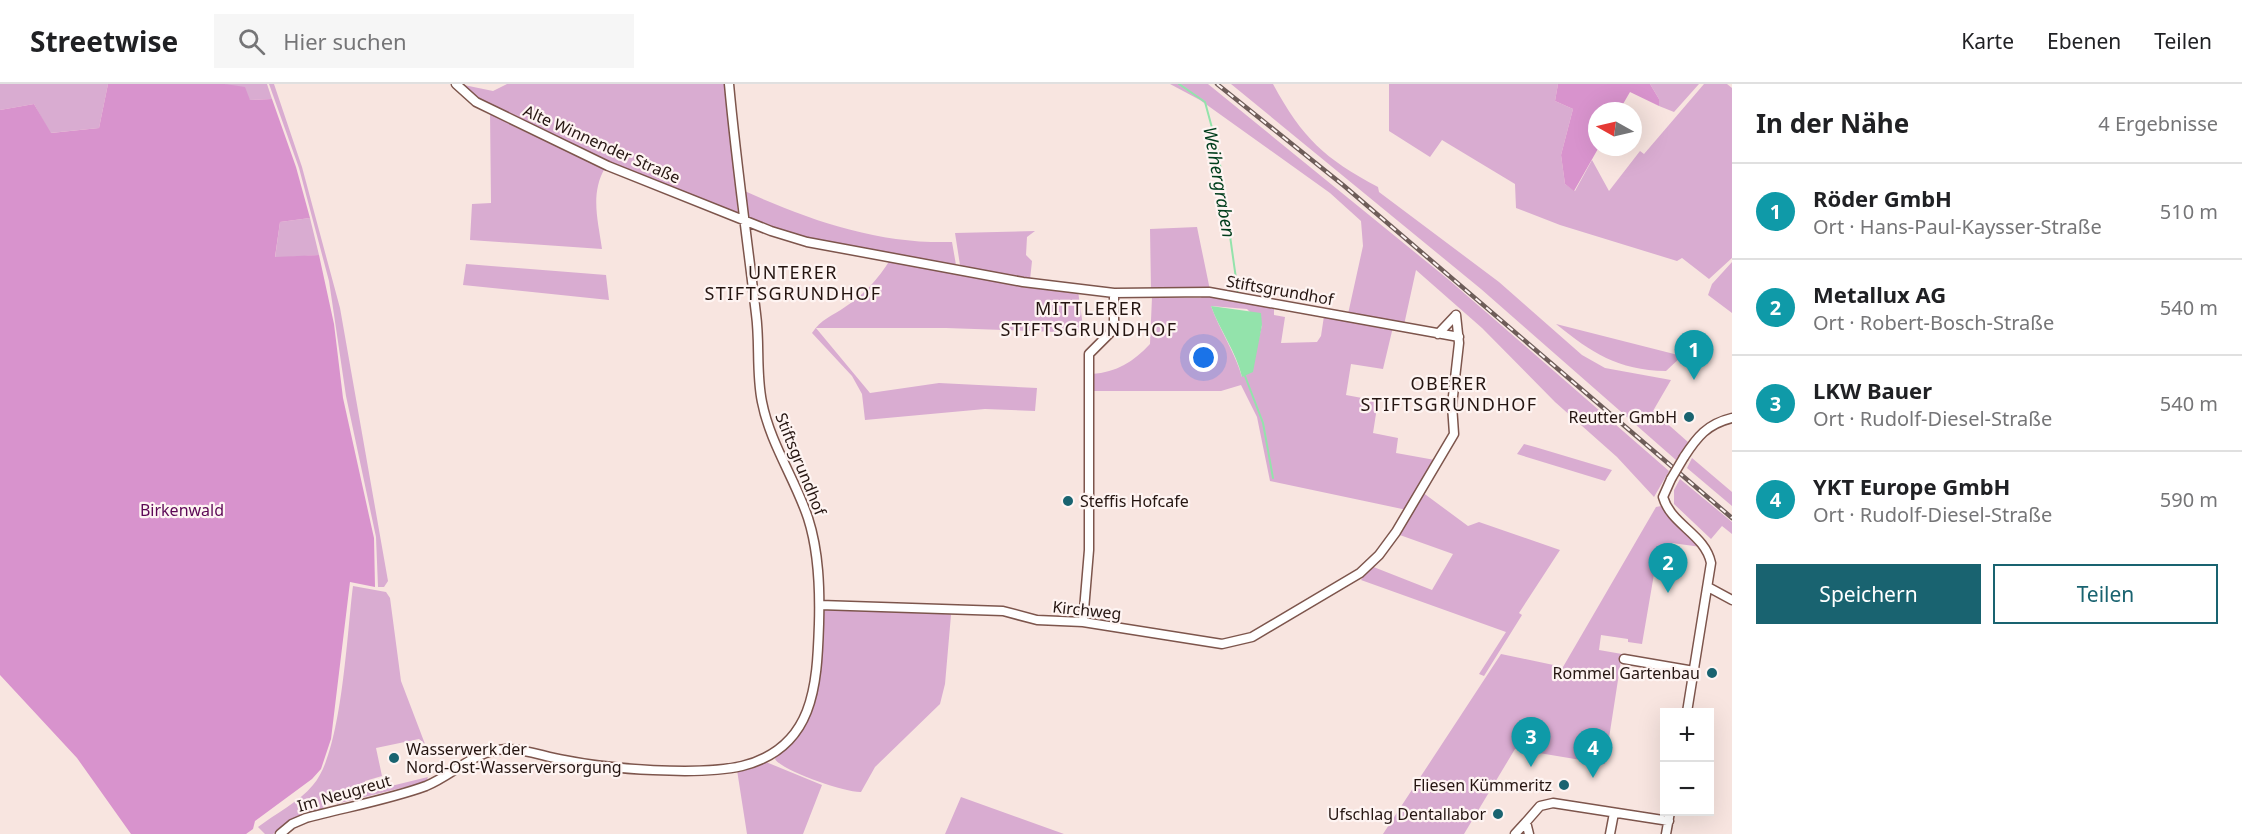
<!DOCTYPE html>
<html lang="de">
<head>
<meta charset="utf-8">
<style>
	body { margin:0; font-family:"Noto Sans",sans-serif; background:#f6f6f6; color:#202124 }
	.controls { position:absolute; right:18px; bottom:18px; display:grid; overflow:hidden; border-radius:0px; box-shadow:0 6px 24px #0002 }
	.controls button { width:54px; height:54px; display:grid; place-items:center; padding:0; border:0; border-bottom:2px solid #e0e0e0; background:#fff; color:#202124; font:30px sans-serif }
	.compass { position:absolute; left:1588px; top:18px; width:54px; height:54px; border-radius:50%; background:#fff; box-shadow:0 6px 24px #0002; rotate:278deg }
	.you { position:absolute; left:1204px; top:274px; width:21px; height:21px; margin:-15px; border:4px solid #fff; border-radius:50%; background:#1a73e8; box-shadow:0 0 0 9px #1a73e833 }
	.badge { display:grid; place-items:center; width:39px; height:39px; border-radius:50%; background:#196370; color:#fff; font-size:20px; font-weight:700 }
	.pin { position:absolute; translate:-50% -50px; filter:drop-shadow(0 2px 3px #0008) }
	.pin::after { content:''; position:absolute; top:32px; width:21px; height:18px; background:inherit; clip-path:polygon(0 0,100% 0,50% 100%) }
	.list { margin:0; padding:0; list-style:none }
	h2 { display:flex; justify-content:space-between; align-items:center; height:78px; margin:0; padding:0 24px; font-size:26px }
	h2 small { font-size:20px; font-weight:400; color:#757577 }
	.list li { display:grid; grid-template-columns:39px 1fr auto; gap:18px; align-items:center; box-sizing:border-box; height:96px; padding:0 24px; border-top:2px solid #e0e0e0 }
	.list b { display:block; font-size:22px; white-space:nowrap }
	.list p { margin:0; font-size:20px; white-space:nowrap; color:#757577 }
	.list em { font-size:20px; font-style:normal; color:#757577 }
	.actions { display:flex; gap:12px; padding:18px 24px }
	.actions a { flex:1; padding:14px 0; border:2px solid #196370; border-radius:0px; text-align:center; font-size:21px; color:#196370 }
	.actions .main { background:#196370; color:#fff }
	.icon { flex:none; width:33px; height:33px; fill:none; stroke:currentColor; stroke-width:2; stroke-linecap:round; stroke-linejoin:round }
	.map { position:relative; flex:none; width:1732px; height:750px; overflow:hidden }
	header { display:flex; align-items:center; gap:36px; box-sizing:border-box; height:84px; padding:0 30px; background:#fff; border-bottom:2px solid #e0e0e0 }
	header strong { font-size:28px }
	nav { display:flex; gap:33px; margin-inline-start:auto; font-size:21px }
	.search { width:420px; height:54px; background:#f6f6f6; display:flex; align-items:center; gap:15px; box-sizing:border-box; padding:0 21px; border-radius:0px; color:#757577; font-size:22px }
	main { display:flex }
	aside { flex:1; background:#fff }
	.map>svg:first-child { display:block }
	.green { fill:#d9acd1; fill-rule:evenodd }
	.forest { fill:#d893cd }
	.water { fill:#93e3ab }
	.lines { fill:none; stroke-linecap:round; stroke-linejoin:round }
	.stream { stroke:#93e3ab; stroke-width:2 }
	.minor-casing { stroke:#7d554c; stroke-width:11 }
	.minor { stroke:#fff; stroke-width:8 }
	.rail-casing { stroke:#6e5d59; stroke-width:4.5 }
	.rail { stroke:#fef4f2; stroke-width:2; stroke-dasharray:7; stroke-linecap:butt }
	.minor-bridge-casing { stroke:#7d554c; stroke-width:11; stroke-linecap:butt }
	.minor-bridge { stroke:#fff; stroke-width:8 }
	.poi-dot { fill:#196370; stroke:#fef4f2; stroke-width:2 }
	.labels { text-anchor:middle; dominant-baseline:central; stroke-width:4.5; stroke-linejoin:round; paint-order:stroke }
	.street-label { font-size:16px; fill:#251511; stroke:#fef4f2 }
	.poi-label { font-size:16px; fill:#251511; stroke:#fef4f2; text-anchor:end }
	.park-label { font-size:16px; fill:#5c0755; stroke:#fef4f2 }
	.water-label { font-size:18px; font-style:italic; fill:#003e1c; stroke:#fef4f2 }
	.neighbourhood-label { font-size:18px; letter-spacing:1.5px; fill:#251511; stroke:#fef4f2 }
</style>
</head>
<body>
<header>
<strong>Streetwise</strong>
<div class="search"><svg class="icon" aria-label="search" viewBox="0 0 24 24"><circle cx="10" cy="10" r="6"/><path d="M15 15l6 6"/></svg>Hier suchen</div>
<nav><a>Karte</a><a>Ebenen</a><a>Teilen</a></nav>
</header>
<main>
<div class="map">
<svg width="1732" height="750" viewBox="0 0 1732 750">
	<rect width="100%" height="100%" fill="#f8e5e0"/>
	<path class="green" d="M0 0H108L99 44 50 49 34 20 0 26Z
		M225 0H267L272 15 250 16Z
		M269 0H274L302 83 340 224 388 497 384 503H378L376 453 346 312 329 197 299 84Z
		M459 0 493 7 507 0H725L738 130 574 65 496 26Z
		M1170 0H1208L1449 196 1669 387 1654 413 1617 373 1555 318 1482 244 1416 186 1404 241 1348 230 1363 162 1361 137 1330 109 1200 16Z
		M1231 0H1273C1303 55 1324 74 1378 103L1379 108 1499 198 1582 271 1605 284 1671 296 1653 327 1688 358 1676 376 1481 205Z
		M1389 0H1558L1555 17 1573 25 1561 71 1565 100 1575 107 1592 76 1609 107 1640 67 1644 70 1704 0H1727L1732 4V174L1709 195 1682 174 1677 177 1560 141 1516 124 1515 100 1442 56 1430 73 1389 47Z
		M1650 0H1699L1674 28 1659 22V15Z
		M490 27 515 43 605 84C590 110 598 136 602 165L470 156 472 120 491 119Z
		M740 105C809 136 876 160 952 158L956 181 814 157 747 135Z
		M310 134 319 171 275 174 280 138Z
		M1197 143 1210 206H1151L1150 145Z
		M1035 147 1027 153 1026 171 1032 177 1030 196 964 185 960 181 955 149Z
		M890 176 959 190 1078 207 1084 249 946 244H816L870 309 939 299 1037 304 1035 327 985 325 865 336 862 310 852 292 812 249C821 235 832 232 845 223 864 211 878 195 890 176Z
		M1732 178V229L1708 211 1712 200Z
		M466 180 606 191 609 216 463 201Z
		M1203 210 1274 225V231L1285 233 1281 259 1317 258 1321 252 1324 232 1353 239 1354 236 1393 243 1383 285 1351 280 1346 311 1378 317 1373 349 1398 354 1396 369 1435 376 1407 426 1270 397 1257 333 1241 301 1221 307H1093L1092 290C1117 288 1133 278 1150 260L1152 213 1201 214ZM1211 222 1247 225 1262 241 1258 258 1242 293C1235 268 1220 247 1211 222Z
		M1556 240 1682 272 1666 287C1617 286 1592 269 1556 240Z
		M1524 360 1535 363 1612 386 1605 397 1517 370Z
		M1692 374 1732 408V422L1687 384Z
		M1680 395 1732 438V450L1722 442 1711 455 1674 420V406Z
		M1422 408 1468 442 1479 438 1560 466 1519 529 1522 531 1484 592 1479 590 1506 548 1361 496 1371 482 1432 506 1453 470 1397 450Z
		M1661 422 1669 433 1701 463 1672 459 1671 463 1659 461 1642 560 1628 558V555L1601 551 1599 566 1622 570 1605 680 1515 665 1464 750H1383L1501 570 1563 583 1656 423Z
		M353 502 386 508 390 514 401 597 425 660 419 655 376 664 382 692 365 697 366 703 335 712 322 725 304 728 273 750H265L258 743C275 730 299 718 313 701 342 669 347 548 353 502Z
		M825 525 949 529 951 531 945 600 940 620 875 683 861 708C847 709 782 687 775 675 779 663 796 650 803 638 822 604 821 567 822 528Z
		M766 678 822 701 803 750H747L737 686Z
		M428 693 426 698 336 720 346 713Z
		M961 713 1064 750H945Z"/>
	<path class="forest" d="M108 0H225L245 3 250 16 272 15 296 83 310 134 280 138 275 173 319 171 334 240 343 314 374 454 375 503 350 498 331 655 321 685 312 695 255 737 253 745 246 750H131L77 674 0 591V26L34 20 51 49 99 44Z
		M1558 0H1650L1659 15V22L1630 8 1619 27H1597L1599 63 1574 107 1565 100 1561 71 1573 25 1555 17Z"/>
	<path class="water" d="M1211 222 1261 229 1262 241 1253 288 1242 293C1236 267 1220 247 1211 222Z"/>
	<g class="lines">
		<path class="stream" d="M1179 0 1205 18 1218 66 1238 209
			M1245 292 1263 339 1273 394"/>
		<defs>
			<path id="minor" d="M456 0 476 18 608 82 771 147 807 158 1023 198 1114 209 1209 208 1459 253
				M1438 250 1456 231
				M1684 373C1697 353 1707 340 1732 334
				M1671 395 1663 413C1671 441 1705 450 1711 479L1687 628
				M1708 503 1732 516
				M820 521 1003 527 1037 536 1083 538 1222 560 1252 553 1360 489 1379 471 1396 448 1454 350 1452 321 1459 259 1456 231
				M1083 538 1089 466V270L1114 245V209
				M1624 575 1694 587
				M1526 738 1540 722 1553 719 1669 737
				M280 750 292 740 306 734C343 724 391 715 426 702 453 691 475 666 506 665 526 665 545 673 564 676 608 685 699 692 742 682 814 664 817 602 819 540 820 505 819 468 808 434 795 395 770 359 762 318 756 289 760 259 756 230 747 153 736 77 729 0
				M1515 750 1526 738 1529 750
				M1610 750 1614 729
				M1666 750 1670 728"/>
		</defs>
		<use href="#minor" class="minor-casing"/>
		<use href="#minor" class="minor"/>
		<defs>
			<path id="rail" d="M1217 0 1343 101 1732 434"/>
		</defs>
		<use href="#rail" class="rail-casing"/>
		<use href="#rail" class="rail"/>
		<defs>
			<path id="minor-bridge" d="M1671 395 1684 373"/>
		</defs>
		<use href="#minor-bridge" class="minor-bridge-casing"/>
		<use href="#minor-bridge" class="minor-bridge"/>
	</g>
	<g class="poi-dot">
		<circle cx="1689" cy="333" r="6"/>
		<circle cx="1068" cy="417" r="6"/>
		<circle cx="1712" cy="589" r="6"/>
		<circle cx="394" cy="674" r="6"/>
		<circle cx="1564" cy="701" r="6"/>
		<circle cx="1498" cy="730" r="6"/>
	</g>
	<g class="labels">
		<g class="street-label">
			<text transform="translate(602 60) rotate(24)">Alte Winnender Straße</text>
			<text transform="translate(1280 206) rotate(10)">Stiftsgrundhof</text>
			<text transform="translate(801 380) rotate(68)">Stiftsgrundhof</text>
			<text transform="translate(1087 526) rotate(6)">Kirchweg</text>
			<text transform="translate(344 709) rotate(-16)">Im Neugreut</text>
		</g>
		<g class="poi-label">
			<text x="1677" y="333">Reutter GmbH</text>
			<text x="1080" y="417" text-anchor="start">Steffis Hofcafe</text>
			<text x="1700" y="589">Rommel Gartenbau</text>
			<text x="406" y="665" text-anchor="start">Wasserwerk der<tspan x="406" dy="18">Nord-Ost-Wasserversorgung</tspan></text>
			<text x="1552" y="701">Fliesen Kümmeritz</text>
			<text x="1486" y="730">Ufschlag Dentallabor</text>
		</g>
		<g class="park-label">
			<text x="182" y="426">Birkenwald</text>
		</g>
		<g class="water-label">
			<text transform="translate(1220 98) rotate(80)">Weihergraben</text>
		</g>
		<g class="neighbourhood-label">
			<text x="793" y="188">UNTERER<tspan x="793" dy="21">STIFTSGRUNDHOF</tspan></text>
			<text x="1089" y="224">MITTLERER<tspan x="1089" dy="21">STIFTSGRUNDHOF</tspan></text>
			<text x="1449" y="299">OBERER<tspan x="1449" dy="21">STIFTSGRUNDHOF</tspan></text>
		</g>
	</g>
</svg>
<div class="controls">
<button>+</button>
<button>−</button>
</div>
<svg class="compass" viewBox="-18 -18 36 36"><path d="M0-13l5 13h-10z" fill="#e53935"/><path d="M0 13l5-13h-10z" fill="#757577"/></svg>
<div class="you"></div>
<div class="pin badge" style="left:1694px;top:296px;background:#0f9aa8">1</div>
<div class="pin badge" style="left:1668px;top:509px;background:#0f9aa8">2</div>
<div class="pin badge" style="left:1531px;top:683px;background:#0f9aa8">3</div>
<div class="pin badge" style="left:1593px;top:694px;background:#0f9aa8">4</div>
</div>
<aside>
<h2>In der Nähe<small>4 Ergebnisse</small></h2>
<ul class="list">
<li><span class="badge" style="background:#0f9aa8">1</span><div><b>Röder GmbH</b><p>Ort · Hans-Paul-Kaysser-Straße</p></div><em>510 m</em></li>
<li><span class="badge" style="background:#0f9aa8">2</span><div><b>Metallux AG</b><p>Ort · Robert-Bosch-Straße</p></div><em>540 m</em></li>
<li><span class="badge" style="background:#0f9aa8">3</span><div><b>LKW Bauer</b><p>Ort · Rudolf-Diesel-Straße</p></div><em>540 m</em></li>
<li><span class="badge" style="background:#0f9aa8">4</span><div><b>YKT Europe GmbH</b><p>Ort · Rudolf-Diesel-Straße</p></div><em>590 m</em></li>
</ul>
<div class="actions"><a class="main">Speichern</a><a>Teilen</a></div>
</aside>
</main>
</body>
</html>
